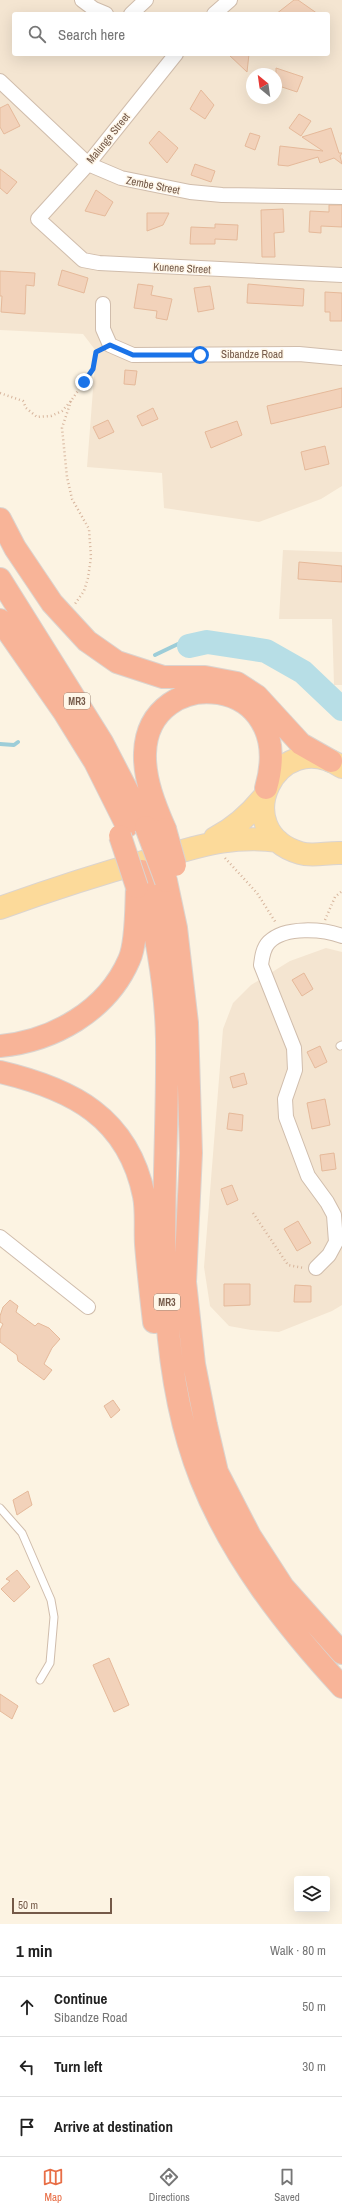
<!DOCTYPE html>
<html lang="en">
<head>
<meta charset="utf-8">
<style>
	body { margin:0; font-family:"Archivo Narrow",sans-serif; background:#f6f6f6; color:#222 }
	.controls { position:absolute; right:12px; bottom:12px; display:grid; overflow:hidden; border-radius:4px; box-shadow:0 4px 16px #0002 }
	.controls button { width:36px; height:36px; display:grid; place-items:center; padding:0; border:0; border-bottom:1px solid #e0e0e0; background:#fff; color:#222; font:20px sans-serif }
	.compass { position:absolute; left:246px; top:68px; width:36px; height:36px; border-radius:50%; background:#fff; box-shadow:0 4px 16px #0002; rotate:331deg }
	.scale { position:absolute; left:12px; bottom:10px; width:100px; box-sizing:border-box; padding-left:4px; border:2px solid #745948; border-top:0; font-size:11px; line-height:14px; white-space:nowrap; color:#745948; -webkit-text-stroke:3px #fff7e9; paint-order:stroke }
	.stop { position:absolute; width:12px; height:12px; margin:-9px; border:3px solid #1a73e8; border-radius:50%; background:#fff }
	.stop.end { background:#1a73e8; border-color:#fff; box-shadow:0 1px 4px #0008 }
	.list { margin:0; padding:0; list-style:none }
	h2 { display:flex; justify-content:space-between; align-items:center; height:52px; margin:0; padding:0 16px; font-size:17px }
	h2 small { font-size:13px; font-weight:400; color:#767676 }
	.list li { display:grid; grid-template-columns:26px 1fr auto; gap:12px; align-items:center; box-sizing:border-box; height:60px; padding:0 16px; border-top:1px solid #e0e0e0 }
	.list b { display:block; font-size:15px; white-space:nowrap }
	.list p { margin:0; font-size:13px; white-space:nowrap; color:#767676 }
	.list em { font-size:13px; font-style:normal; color:#767676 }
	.icon { flex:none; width:22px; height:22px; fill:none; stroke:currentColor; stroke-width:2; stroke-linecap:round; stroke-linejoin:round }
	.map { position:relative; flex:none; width:342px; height:1924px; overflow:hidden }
	.search { position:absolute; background:#fff; box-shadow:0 4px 16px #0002; left:12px; right:12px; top:12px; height:44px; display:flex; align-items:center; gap:10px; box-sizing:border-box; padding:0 14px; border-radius:4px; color:#767676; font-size:15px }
	.sheet { height:232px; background:#fff }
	nav { display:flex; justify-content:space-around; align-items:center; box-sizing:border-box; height:56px; border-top:1px solid #e0e0e0; background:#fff; font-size:11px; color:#767676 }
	nav a { display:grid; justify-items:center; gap:2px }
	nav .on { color:#e86e46 }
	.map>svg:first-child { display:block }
	.residential { fill:#f4e5d1; fill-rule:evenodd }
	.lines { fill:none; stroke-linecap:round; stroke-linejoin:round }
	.stream { stroke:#9dcdd8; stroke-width:4 }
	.river { stroke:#b7dee6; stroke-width:24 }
	.building { fill:#f2d2ba; stroke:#e5b99a }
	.service-casing { stroke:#d0bdac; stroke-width:9 }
	.minor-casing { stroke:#d0bdac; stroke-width:16 }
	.primary-casing { stroke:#dbd4cf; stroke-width:24 }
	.motorway-casing { stroke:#dbd4cf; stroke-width:24 }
	.path { stroke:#d7b59d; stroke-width:2.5; stroke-dasharray:1 3; stroke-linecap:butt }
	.service { stroke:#fff; stroke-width:7 }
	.minor { stroke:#fff; stroke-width:14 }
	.primary { stroke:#fcda9a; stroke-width:22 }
	.motorway { stroke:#f8b498; stroke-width:22 }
	.motorway-bridge-casing { stroke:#dbd4cf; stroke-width:24; stroke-linecap:butt }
	.motorway-bridge { stroke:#f8b498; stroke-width:22 }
	.route { stroke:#1a73e8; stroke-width:5 }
	.labels { text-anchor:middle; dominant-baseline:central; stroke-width:3; stroke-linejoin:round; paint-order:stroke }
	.shield { fill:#fff7e9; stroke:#9e8878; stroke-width:1 }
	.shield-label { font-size:10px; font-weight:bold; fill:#745948 }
	.street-label { font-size:11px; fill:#745948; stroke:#fff7e9 }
</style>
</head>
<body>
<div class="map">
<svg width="342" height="1924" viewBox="0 0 342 1924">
	<rect width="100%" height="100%" fill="#fcf3e2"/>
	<path class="residential" d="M0 0H342V486L321 499 259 522 164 508 162 473 87 467 96 351 83 334 0 330ZM14 14H328V54H14ZM252 74H276V98H252Z
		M283 550 342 552V685H334L332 619H279Z
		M326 948 342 952V1305L332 1311 279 1332 251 1330 229 1326 210 1306 204 1267 223 1029 233 1003 251 985 290 961Z"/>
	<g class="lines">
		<path class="stream" d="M155 655 178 644 189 646
			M0 744 14 745 18 742"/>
		<path class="river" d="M189 646 207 642 266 651 303 672 342 709"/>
	</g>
	<path class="building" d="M294 0H298L318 14H276Z
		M228 54H249L247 72Z
		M276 68 303 77 297 92 276 85Z
		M201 90 214 105 205 119 190 109Z
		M8 104 20 126 4 134 0 127V108Z
		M299 114 311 121 301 136 289 128Z
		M331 128 339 153H342L340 156 342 164 334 158 320 163 318 157 288 166 278 165 280 146 323 151 302 137Z
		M159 131 178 148 167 163 149 143Z
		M250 133 260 136 255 150 245 146Z
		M195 164 215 171 211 182 191 175Z
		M0 169 17 182 7 194 0 188Z
		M96 190 113 202 105 216 85 211Z
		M329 205H342V227L321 226V233L309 232 310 211 329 212Z
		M283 209 284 232 274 233 275 257H262L261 210Z
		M147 213H169L163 225 147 231Z
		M215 224 238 225 237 240 215 239V244H190L191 227 215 228Z
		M62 270 88 278 84 293 58 285Z
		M0 271 35 273 34 286 26 285 25 314 1 312 2 296H0Z
		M138 284 153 286 151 295 172 299 167 320 156 318 157 311 134 308Z
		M248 284 304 289 303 306 247 303Z
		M210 286 214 309 198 312 194 288Z
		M325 292 342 293V321H330V312H325Z
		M125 370 137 371 135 385 124 384Z
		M342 388V407L271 424 267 406Z
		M153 408 158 419 142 426 137 416Z
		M108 420 114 432 99 439 93 427Z
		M237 421 242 435 211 448 205 432Z
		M325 446 329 464 305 470 301 452Z
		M299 562 342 566V582L298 579Z
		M304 973 313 989 302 996 292 980Z
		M320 1046 327 1062 315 1068 307 1052Z
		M244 1073 247 1084 233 1088 230 1077Z
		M325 1099 330 1125 312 1129 307 1103Z
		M229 1113 243 1115 242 1131 227 1129Z
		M334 1153 336 1169 322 1171 320 1155Z
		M232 1185 238 1200 227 1205 221 1189Z
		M298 1221 311 1243 297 1251 284 1229Z
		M224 1284H250V1305L224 1306Z
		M295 1285 311 1286V1302H294Z
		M10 1300 18 1306 16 1312 35 1326 38 1323 49 1328 60 1339 52 1348 44 1364 52 1370 44 1380 18 1361 17 1355 0 1342V1330L3 1324 0 1322V1316L3 1307Z
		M113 1400 120 1410 111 1418 104 1406Z
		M28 1491 32 1505 17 1515 13 1500Z
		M17 1570 30 1587 14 1602 1 1589 10 1581 6 1579Z
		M109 1658 129 1705 114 1712 93 1665Z
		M0 1694 18 1706 12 1719 0 1711Z"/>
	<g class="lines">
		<defs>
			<path id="service" d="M340 1046 342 1045
				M0 1508 22 1533 51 1600 54 1617 50 1663 40 1680"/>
			<path id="minor" d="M82 0 94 9 106 14
				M131 14 146 0
				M214 14 230 0
				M176 54 88 164 38 219 83 260 99 263 342 275
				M0 81 88 164 121 178 190 192 222 195 342 197
				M103 304V329L110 345 133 355 299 354 342 358
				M0 1237 88 1307
				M316 1268 329 1255 336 1242 334 1215 327 1202 308 1176 286 1117 285 1099 295 1070 294 1048 261 965C262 957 263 948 269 942 285 926 323 929 342 936"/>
			<path id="primary" d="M342 767C276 724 226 831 300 853 313 857 328 852 342 853
				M215 838C235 828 249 815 263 798
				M0 908C50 890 99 874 150 860 194 848 231 834 278 841"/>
			<path id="motorway" d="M0 519 15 548 52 603 87 641 117 662 163 677H205L237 683 257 696 301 744 331 761
				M0 579 102 742 146 827
				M0 620 64 712 95 762 127 826
				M165 829C155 806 144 779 145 753 148 662 299 673 266 788
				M142 871C154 926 166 981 167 1039 169 1181 147 1343 201 1479 232 1557 285 1625 342 1687
				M166 881 176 928 187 1023 191 1153 185 1282 194 1364 206 1425 217 1472 250 1536 283 1587 342 1653
				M0 1046C53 1041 107 1011 129 960 137 943 136 907 137 887
				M0 1072C72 1089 128 1117 144 1196 147 1211 145 1228 146 1244 148 1270 151 1296 154 1322"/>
		</defs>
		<use href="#service" class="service-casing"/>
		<use href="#minor" class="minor-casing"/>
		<use href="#primary" class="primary-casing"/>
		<use href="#motorway" class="motorway-casing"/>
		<path class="path" d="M0 393 23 401 26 408 37 417 51 416 62 411 71 401 93 369 96 351 99 350
			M71 401 62 428 67 477 72 499 89 529 91 557 88 578 84 591 75 604
			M225 858 257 893 276 923
			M325 920 335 897 342 891
			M253 1213 288 1265 304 1268"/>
		<use href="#service" class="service"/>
		<use href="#minor" class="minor"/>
		<use href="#primary" class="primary"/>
		<use href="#motorway" class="motorway"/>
		<defs>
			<path id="motorway-bridge" d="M146 827 166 881
				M165 829 175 865
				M120 836 137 887"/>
		</defs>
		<use href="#motorway-bridge" class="motorway-bridge-casing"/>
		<use href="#motorway-bridge" class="motorway-bridge"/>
	</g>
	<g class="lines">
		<path class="route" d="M84 382 93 369 96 352 110 345 133 355H200"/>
	</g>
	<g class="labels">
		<g class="shield">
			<rect x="64" y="693" width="26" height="16" rx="3"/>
			<rect x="154" y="1294" width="26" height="16" rx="3"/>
		</g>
		<g class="shield-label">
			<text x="77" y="701">MR3</text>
			<text x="167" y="1302">MR3</text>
		</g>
		<g class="street-label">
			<text transform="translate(108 138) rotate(-51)">Malunge Street</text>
			<text transform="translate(153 185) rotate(11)">Zembe Street</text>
			<text transform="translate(182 268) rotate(3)">Kunene Street</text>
			<text x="252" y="354">Sibandze Road</text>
		</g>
	</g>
</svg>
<div class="controls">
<button><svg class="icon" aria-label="layers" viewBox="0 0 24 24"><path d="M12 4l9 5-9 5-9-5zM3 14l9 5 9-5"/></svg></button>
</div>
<svg class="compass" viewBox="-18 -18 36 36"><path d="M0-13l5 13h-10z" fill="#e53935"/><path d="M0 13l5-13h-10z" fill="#767676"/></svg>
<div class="scale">50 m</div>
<div class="stop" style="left:200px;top:355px"></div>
<div class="stop end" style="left:84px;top:382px"></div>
<div class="search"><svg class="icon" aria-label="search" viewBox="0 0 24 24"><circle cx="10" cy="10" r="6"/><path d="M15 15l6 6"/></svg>Search here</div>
</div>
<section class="sheet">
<h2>1 min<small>Walk · 80 m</small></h2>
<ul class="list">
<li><svg class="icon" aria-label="ahead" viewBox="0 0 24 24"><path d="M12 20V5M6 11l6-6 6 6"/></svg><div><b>Continue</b><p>Sibandze Road</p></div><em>50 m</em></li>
<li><svg class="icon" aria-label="left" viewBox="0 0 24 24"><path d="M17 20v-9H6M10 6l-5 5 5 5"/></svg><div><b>Turn left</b></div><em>30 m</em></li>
<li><svg class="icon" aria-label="arrive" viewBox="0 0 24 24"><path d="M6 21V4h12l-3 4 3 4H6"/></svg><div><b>Arrive at destination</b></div></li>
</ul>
</section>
<nav>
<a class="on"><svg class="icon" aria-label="map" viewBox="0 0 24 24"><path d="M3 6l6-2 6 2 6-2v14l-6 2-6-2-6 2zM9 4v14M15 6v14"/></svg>Map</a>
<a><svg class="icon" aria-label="directions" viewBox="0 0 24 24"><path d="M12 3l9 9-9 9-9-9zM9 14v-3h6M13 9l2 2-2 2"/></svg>Directions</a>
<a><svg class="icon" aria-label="saved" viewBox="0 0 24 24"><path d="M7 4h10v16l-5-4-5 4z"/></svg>Saved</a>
</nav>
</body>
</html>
